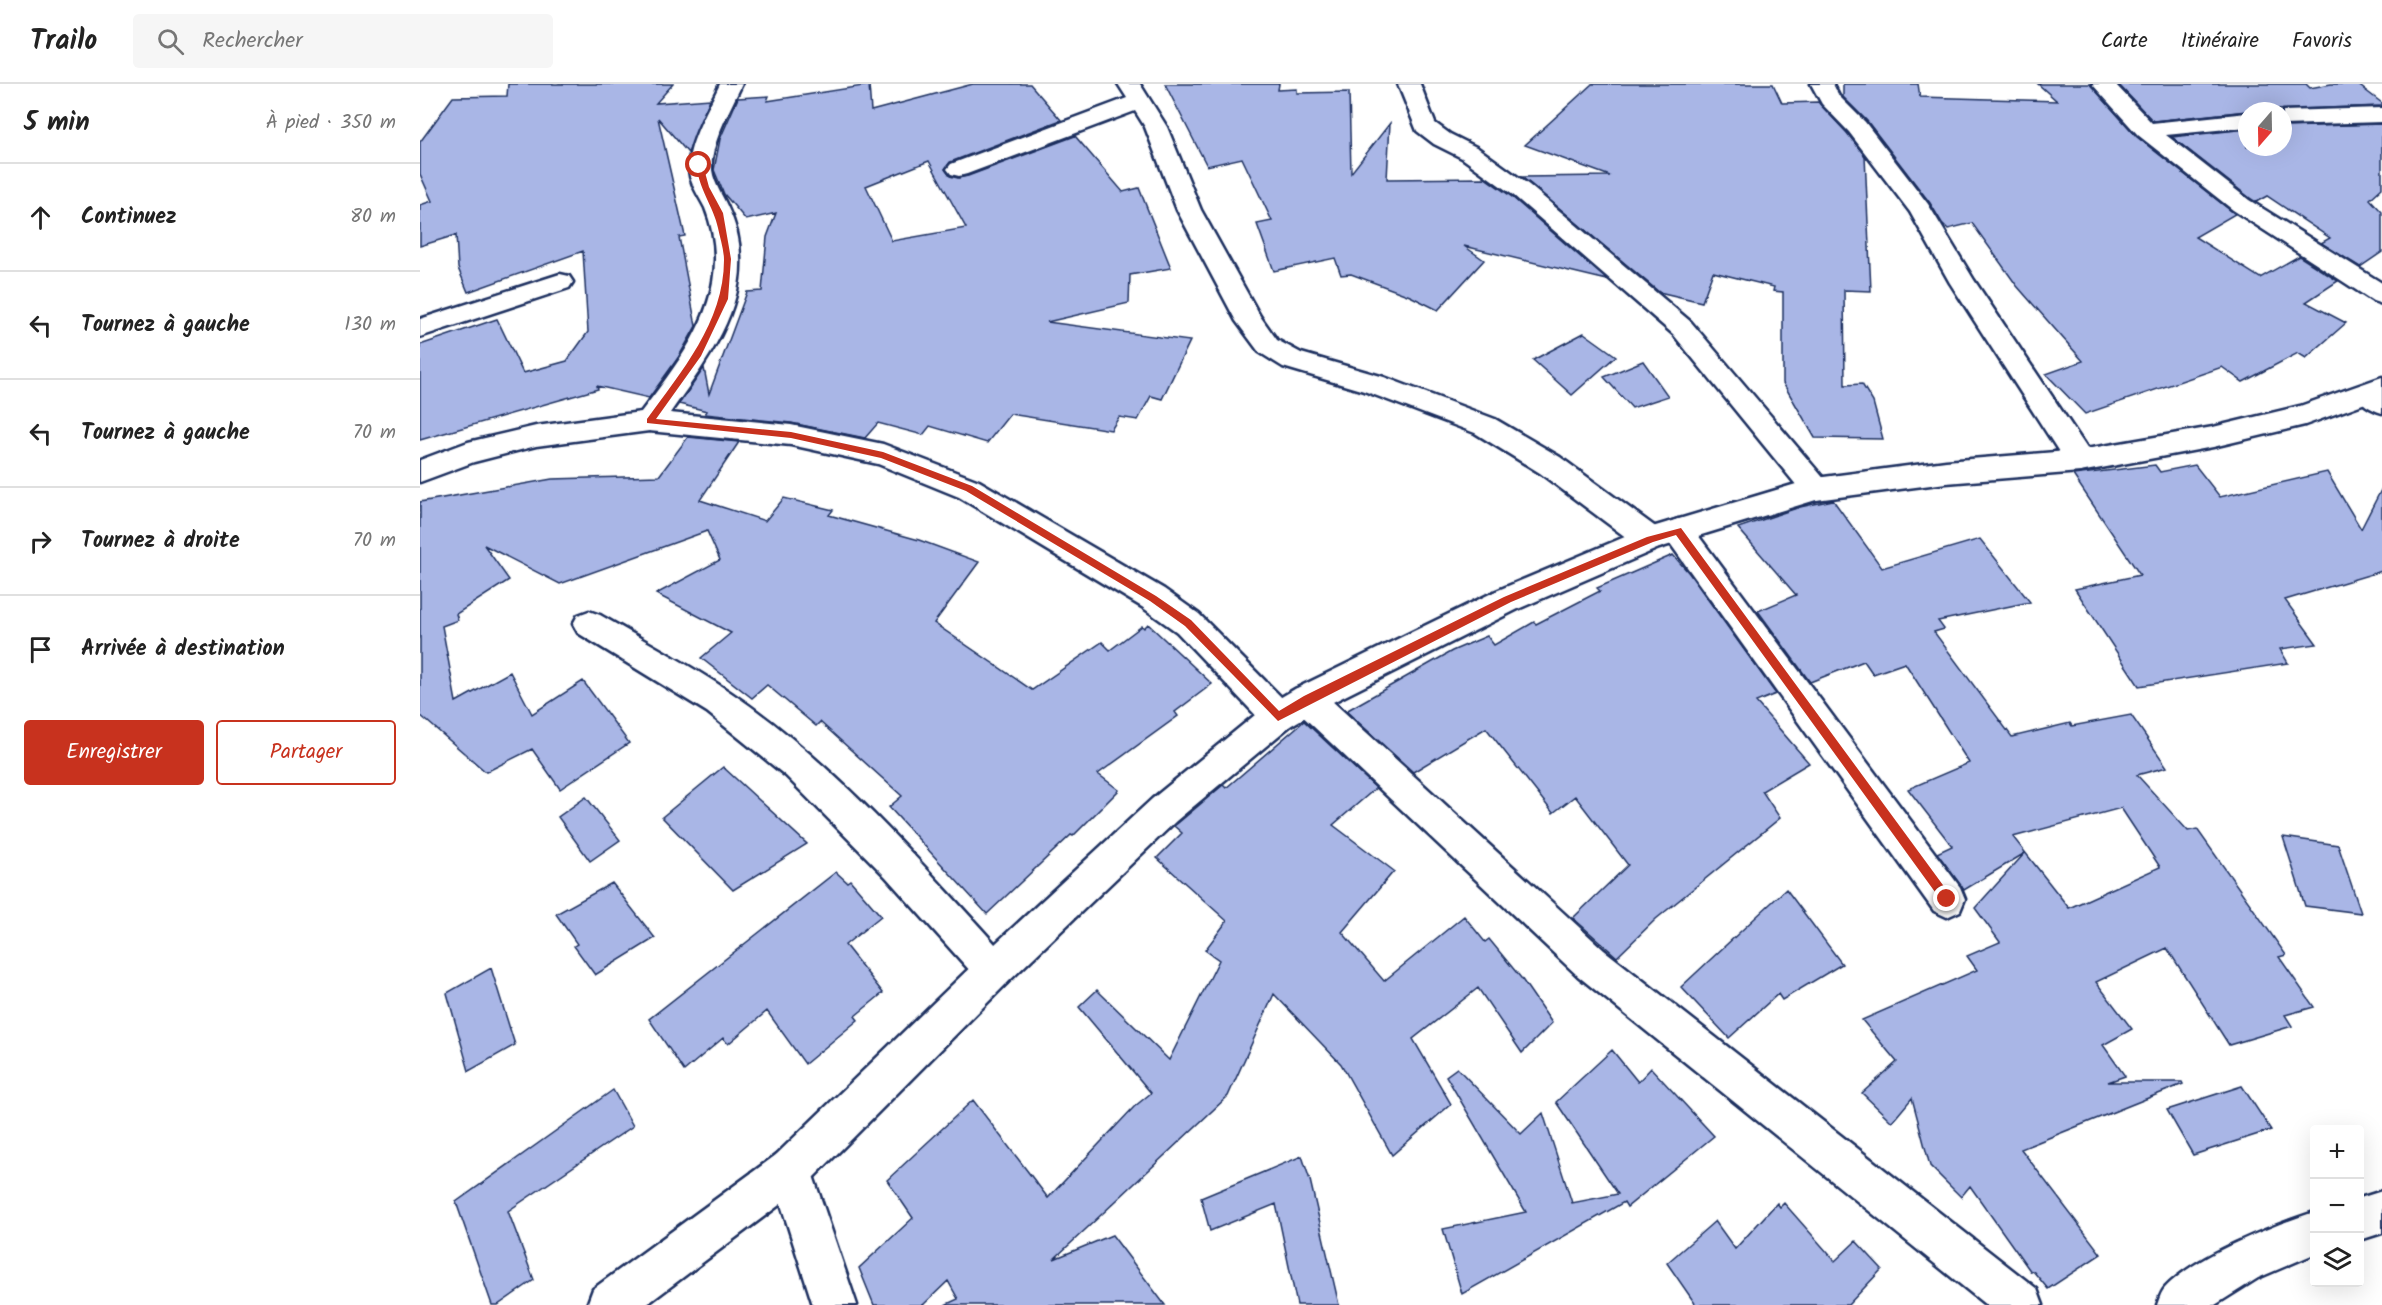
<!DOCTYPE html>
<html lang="fr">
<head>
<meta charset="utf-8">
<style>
	body { margin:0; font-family:Kalam,sans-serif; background:#f6f6f6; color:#222 }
	.controls { position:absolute; right:18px; bottom:18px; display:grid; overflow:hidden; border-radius:6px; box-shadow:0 6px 24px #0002 }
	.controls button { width:54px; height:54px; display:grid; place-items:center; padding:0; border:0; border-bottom:2px solid #e0e0e0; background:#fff; color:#222; font:30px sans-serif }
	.compass { position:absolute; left:1818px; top:18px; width:54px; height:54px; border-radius:50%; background:#fff; box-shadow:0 6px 24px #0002; rotate:200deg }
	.stop { position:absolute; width:18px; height:18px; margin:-14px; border:4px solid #c8321e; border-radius:50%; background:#fff }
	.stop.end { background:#c8321e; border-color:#fff; box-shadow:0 2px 6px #0008 }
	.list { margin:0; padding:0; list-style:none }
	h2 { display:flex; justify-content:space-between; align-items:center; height:78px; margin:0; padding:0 24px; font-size:26px }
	h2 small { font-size:20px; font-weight:400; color:#767676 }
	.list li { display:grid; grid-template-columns:39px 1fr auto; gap:18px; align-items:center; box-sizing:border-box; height:108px; padding:0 24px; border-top:2px solid #e0e0e0 }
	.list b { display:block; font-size:22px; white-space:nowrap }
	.list em { font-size:20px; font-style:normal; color:#767676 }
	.actions { display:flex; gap:12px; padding:18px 24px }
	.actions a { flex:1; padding:14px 0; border:2px solid #c8321e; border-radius:6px; text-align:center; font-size:21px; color:#c8321e }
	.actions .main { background:#c8321e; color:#fff }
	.icon { flex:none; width:33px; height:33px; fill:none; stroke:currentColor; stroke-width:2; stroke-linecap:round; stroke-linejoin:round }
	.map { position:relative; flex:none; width:1962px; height:1221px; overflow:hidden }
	header { display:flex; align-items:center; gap:36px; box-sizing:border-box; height:84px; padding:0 30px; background:#fff; border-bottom:2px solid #e0e0e0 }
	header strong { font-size:28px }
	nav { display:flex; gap:33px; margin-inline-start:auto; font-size:21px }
	.search { width:420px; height:54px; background:#f6f6f6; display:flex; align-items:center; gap:15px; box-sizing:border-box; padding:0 21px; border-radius:6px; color:#767676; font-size:22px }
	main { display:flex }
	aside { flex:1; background:#fff }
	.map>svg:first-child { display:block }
	.building { fill:#a9b6e6; stroke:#1b2f5e; stroke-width:1.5; fill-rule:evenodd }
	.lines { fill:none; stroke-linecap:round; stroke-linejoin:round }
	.street-casing { stroke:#1b2f5e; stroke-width:5 }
	.secondary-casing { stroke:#1b2f5e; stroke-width:5 }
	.street { fill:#fff; fill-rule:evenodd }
	.secondary { fill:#fff; fill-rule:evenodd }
	.route { fill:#c8321e }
</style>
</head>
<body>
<header>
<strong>Trailo</strong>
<div class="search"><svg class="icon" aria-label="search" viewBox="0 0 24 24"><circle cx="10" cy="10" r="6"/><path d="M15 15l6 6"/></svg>Rechercher</div>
<nav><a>Carte</a><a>Itinéraire</a><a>Favoris</a></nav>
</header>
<main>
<aside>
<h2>5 min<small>À pied · 350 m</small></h2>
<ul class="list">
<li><svg class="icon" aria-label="ahead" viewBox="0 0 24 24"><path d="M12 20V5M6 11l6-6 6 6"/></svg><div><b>Continuez</b></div><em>80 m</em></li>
<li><svg class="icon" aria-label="left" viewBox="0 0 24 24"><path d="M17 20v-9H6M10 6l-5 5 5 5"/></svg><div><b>Tournez à gauche</b></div><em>130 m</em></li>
<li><svg class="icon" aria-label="left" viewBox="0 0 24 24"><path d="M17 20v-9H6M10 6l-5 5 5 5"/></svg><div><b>Tournez à gauche</b></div><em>70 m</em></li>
<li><svg class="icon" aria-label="right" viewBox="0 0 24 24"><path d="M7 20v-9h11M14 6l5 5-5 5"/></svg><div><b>Tournez à droite</b></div><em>70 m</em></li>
<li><svg class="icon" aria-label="arrive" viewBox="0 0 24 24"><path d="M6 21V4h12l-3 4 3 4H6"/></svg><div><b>Arrivée à destination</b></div></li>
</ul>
<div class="actions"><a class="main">Enregistrer</a><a>Partager</a></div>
</aside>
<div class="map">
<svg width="1962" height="1221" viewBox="0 0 1962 1221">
	<rect width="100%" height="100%" fill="#fff"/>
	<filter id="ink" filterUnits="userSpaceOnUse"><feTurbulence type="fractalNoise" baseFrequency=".0167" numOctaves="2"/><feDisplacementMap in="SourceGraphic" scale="12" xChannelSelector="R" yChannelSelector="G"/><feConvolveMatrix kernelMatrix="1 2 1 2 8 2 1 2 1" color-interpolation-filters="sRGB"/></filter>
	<g filter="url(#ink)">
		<path class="building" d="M88 0H253L236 19 290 15 268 69 238 34 265 152 259 153 276 242 258 274 229 314 177 302 178 305 0 356V261L77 235 103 289 147 277 168 248 163 167 48 208 38 184 36 151 0 162V121L12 117 0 90V58L33 13 87 12Z
			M553 0H610L641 36 530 78 525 85 530 92 538 94 548 92 655 52 703 108 719 104 751 184 710 191 709 219 627 238 770 257 742 315 731 312 718 336 699 333 691 346 590 330 567 359 510 342 503 351 458 339 445 354 371 339 285 330 287 327 259 320 284 284 289 310 327 208 342 207 347 153 356 129 326 136 304 110 294 86 300 55 318 14 349 12 347 17 449 1 451 27ZM509 77 546 144 472 157 446 102Z
			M745 0H859L858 6 877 5V9L929 8 931 89 970 39 967 95 1065 94 1092 113 1187 196 1044 162 1064 176 1018 226 990 212 931 190 921 191 915 174 854 187 837 140 852 137 822 74 787 82Z
			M1172 0H1353L1362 19 1398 18 1427 49 1445 72 1451 207 1424 206 1425 301 1442 300 1453 318 1463 355 1395 354 1363 299V208L1353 207 1354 203 1293 188 1282 218 1239 208 1102 93 1190 92 1105 61Z
			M1423 0H1498L1500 13 1637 17 1618 0H1670L1717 53 1815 130 1775 153 1840 194 1879 172 1918 197 1886 218 1926 239 1886 274 1878 269 1823 298 1802 283 1665 330 1626 290 1663 277 1597 202 1552 139 1528 145 1522 139 1510 119 1447 37 1423 13Z
			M1698 0H1886L1890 4 1911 0H1937L1962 19V22L1827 27 1733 37Z
			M1962 40V104L1950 115 1962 128V168L1940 183 1901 159 1910 154 1847 112 1836 118 1830 114 1752 53 1827 45V63H1863V43Z
			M1164 249 1196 272 1152 311 1113 276Z
			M1223 277 1248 312 1212 324 1184 293Z
			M268 353 319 358 280 416 345 437 364 414 413 426 409 431 499 456 559 478 514 539 612 606 682 558 690 566 722 542 724 544 728 540 792 600 755 628 758 632 678 690 699 706 653 752 651 751 567 830 469 723 482 712 400 638 396 642 347 601 332 614 281 574 311 549 236 510 300 476 287 447 140 500 64 461 89 496 36 530 38 536 22 542 36 618 90 588 112 630 163 597 209 659 140 705 112 665 66 688 0 631V418L132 395 239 392Z
			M1735 381 1740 388 1775 381 1800 413 1907 388 1941 445 1962 404V487L1865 516 1897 560 1860 565 1868 579 1719 602 1655 505 1720 491 1653 391Z
			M1413 416 1462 484 1560 455 1610 518 1518 537 1524 545 1514 548 1592 653 1650 639 1652 642 1711 631 1747 683 1717 691 1768 747 1777 745 1866 871 1859 873 1894 923 1865 931 1872 942 1809 961 1747 864 1676 898 1712 945 1683 961 1705 992 1688 998H1762L1763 1000 1601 1065 1681 1170 1628 1205 1613 1187 1611 1188 1550 1102 1541 1113 1510 1082 1492 1014 1472 1038 1442 1009 1477 978 1442 936 1557 886 1547 872 1580 858 1555 824 1605 769 1544 806 1517 769 1532 762 1488 705 1549 679 1485 579 1453 590 1444 577 1390 598 1338 527 1376 511 1318 444 1380 423ZM1701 724 1740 783 1649 824 1593 753Z
			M1253 471 1269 489 1356 610 1336 618 1389 679 1342 707 1360 734 1236 835 1197 873 1153 834 1208 781 1155 712 1133 729 1066 644 993 688 926 627 1032 567 1067 552 1074 561 1114 538 1116 540 1180 507 1177 504Z
			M884 637 956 704 913 741 974 787 922 848 964 897 1044 832 1065 858 1069 855 1101 894 1132 939 1102 969 1058 904 993 955 1031 1020 972 1071 921 980 854 910 808 1012 634 1175 692 1151 745 1221H525L538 1215 528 1197 503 1221H454L439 1184 493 1134 467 1096 553 1016 628 1114 714 1023 731 1009 659 923 677 906 749 976 799 876 785 866 807 837 737 774 762 749 754 742 758 739 803 701 806 704Z
			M303 683 387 760 313 806 242 733Z
			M166 713 200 756 170 777 138 733Z
			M1863 753 1918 761 1941 829 1885 822Z
			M416 788 427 798 430 796 461 832 425 861 463 909 435 932 438 936 385 980 347 927 308 960 303 954 264 987 229 935Z
			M192 799 235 854 175 891 154 862 157 860 136 830Z
			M1366 805 1422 880 1362 916 1358 910 1309 954 1261 903Z
			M71 884 95 961 49 987 27 909Z
			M1192 966 1218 998 1231 984 1294 1052 1207 1123 1204 1118 1042 1210 1023 1145 1106 1128 1026 992 1037 984 1101 1050 1123 1029 1152 1119 1198 1110 1136 1018Z
			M1822 1002 1851 1046 1773 1071 1747 1026Z
			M193 1006 213 1042 88 1127 114 1196 78 1221H72L36 1118Z
			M882 1072 890 1096 919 1221H877L856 1120 790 1147 781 1114Z
			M1357 1119 1360 1123 1364 1119 1415 1177 1436 1157 1462 1185 1428 1221H1276L1247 1179 1295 1137 1315 1165Z"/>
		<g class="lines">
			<defs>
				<path id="street" d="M300 0H322C312 22 289 62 292 86 294 100 303 112 308 124 315 138 320 156 320 173 323 231 282 284 250 329L371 341 463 360 559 397 744 505 779 530 870 622 875 632 870 642 858 646 846 642 757 548 722 523 539 413 458 380 371 361 229 347 116 362 54 378 0 398V376L48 358 116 342 221 328C255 283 296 233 295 173 295 157 291 139 285 124 279 112 270 100 269 86 266 62 290 22 300 0Z
					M698 0H720L747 43 781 126 840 232 857 256 881 269 964 293 1075 335 1140 373 1241 447 1245 455 1241 463 1230 467 1219 463 1120 389 1055 349 944 307 863 283 839 268 816 237 757 126 725 43 715 27 547 90 539 92 531 90 527 85 531 80 707 14Z
					M978 0H1000L1015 39 1030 50 1058 64 1109 101 1271 238 1406 397 1411 405 1406 413 1396 416 1386 413 1253 250 1093 111 1042 74 1014 60 997 47Z
					M1391 0H1413L1419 12 1445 38 1508 120 1554 196 1670 369 1674 377 1670 385 1660 388 1650 385 1530 199 1490 128 1429 48 1402 20Z
					M1672 0H1695L1732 39 1827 29V43L1746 51 1829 116 1962 199V220L1953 217 1813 126 1718 51Z
					M1962 24V38L1863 41V27Z
					M140 190 149 192 153 198 149 204 0 253V235Z
					M1949 299 1962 305V329C1950 325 1941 320 1935 309L1939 302Z
					M1258 435 1269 439 1540 803 1545 815 1540 827 1527 833 1514 827 1247 455 1243 447 1247 439Z
					M169 527 180 531C223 556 269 580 310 608 412 676 504 782 587 873L593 886 587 899 574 905 561 899 466 793 366 692 287 628 158 549 153 540 158 531Z
					M887 601 899 605 1184 866 1617 1205 1623 1221H1566L1158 892 875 625 870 615 875 605Z
					M371 1065 386 1071 437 1221H393L350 1086 356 1071Z
					M1962 1107V1149L1940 1156V1114Z
					M1894 1128V1170L1838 1194 1795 1221H1737C1739 1216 1741 1208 1745 1204 1775 1172 1852 1142 1894 1128Z"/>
				<path id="secondary" d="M1962 293V313L1885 341 1793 363 1660 388 1526 399 1396 416 1239 464 1098 525 899 625 870 642 756 737 587 899 386 1101 226 1221H167L173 1205 356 1071 561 873 732 715 846 622 875 605 1076 507 1219 447 1396 394 1526 377 1660 366 1793 343 1880 322Z"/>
			</defs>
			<use href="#street" class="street-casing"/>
			<use href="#secondary" class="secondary-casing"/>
			<use href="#street" class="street"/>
			<use href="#secondary" class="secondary"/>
		</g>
	</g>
	<path class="route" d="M277 79 283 81 289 103 303 129 311 175 308 215 281 272 236 335 371 348 463 368 552 402 736 512 771 536 859 627 884 612 1084 513 1227 453 1261 444 1531 812V819H1523L1256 451 1233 458 1091 518 858 637 765 542 730 517 546 407 461 374 371 354 227 339V335C261 288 304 238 304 176 304 166 300 154 298 144 294 123 276 101 277 79Z"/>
</svg>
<div class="controls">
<button>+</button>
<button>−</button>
<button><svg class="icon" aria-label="layers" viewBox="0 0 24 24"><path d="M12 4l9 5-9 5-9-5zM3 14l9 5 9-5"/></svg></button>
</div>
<svg class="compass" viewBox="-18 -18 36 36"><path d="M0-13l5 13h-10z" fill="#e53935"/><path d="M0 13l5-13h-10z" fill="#767676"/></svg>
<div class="stop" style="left:279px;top:81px"></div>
<div class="stop end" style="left:1527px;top:815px"></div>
</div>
</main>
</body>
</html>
